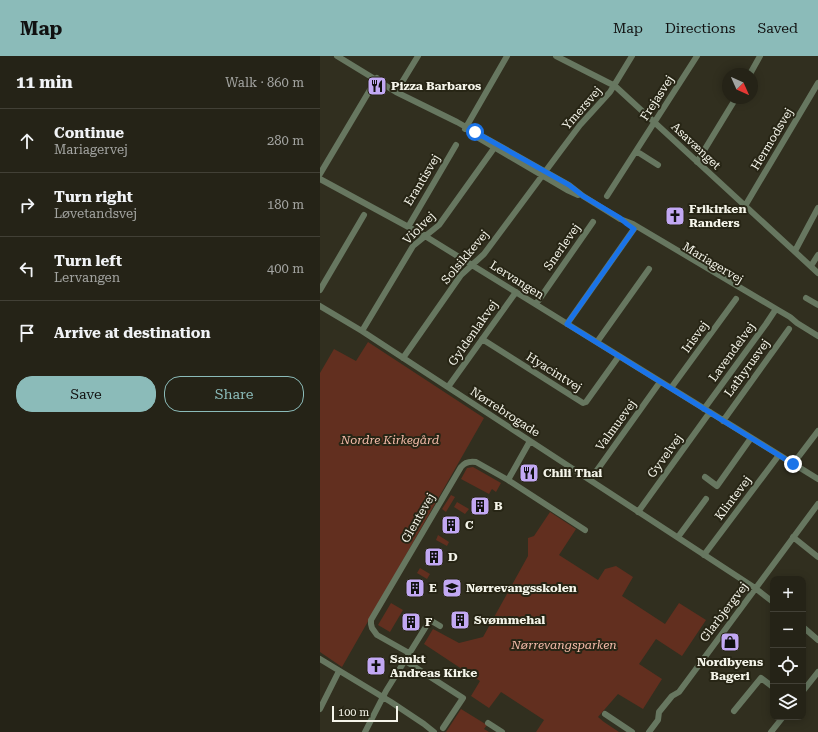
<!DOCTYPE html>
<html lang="en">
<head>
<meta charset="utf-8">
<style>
	body { margin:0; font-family:"Roboto Serif",serif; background:#312f24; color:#f1f3f6 }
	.controls { position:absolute; right:12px; bottom:12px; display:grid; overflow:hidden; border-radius:8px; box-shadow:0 2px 10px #0003 }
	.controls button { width:36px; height:36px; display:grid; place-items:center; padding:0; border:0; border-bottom:1px solid #424036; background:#252317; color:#f1f3f6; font:20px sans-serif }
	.compass { position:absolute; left:402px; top:12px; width:36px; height:36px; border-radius:50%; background:#252317; box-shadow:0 2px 10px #0003; rotate:135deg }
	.scale { position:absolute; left:12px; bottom:10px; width:66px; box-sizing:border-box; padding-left:4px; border:2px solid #f5f5ea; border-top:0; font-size:11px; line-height:14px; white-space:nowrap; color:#f5f5ea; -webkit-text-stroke:3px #272515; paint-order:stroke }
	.stop { position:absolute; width:12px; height:12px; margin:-9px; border:3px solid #1a73e8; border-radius:50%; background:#fff }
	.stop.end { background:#1a73e8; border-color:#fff; box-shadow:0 1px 4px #0008 }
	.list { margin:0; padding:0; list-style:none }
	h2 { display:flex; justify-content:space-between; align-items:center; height:52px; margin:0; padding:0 16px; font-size:17px }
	h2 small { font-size:13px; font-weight:400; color:#a3a4a1 }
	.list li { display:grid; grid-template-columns:26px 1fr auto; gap:12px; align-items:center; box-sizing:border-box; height:64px; padding:0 16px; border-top:1px solid #424036 }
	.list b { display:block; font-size:15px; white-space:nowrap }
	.list p { margin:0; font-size:13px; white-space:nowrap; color:#a3a4a1 }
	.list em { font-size:13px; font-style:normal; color:#a3a4a1 }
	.actions { display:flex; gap:8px; padding:12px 16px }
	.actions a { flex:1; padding:9px 0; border:1px solid #8bbbb9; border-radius:16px; text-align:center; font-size:14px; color:#8bbbb9 }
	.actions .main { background:#8bbbb9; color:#111 }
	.icon { flex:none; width:22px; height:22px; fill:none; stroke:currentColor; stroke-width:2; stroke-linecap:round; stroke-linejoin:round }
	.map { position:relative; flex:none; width:498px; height:676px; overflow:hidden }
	header { display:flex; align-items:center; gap:24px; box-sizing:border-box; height:56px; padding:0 20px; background:#8bbbb9; color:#111 }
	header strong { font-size:19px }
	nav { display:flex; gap:22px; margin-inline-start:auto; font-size:14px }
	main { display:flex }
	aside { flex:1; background:#252317 }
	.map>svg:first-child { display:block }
	.green { fill:#622f1f }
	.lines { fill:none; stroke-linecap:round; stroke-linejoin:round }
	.minor { stroke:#677760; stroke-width:6 }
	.route { stroke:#1a73e8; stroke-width:5 }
	.labels { text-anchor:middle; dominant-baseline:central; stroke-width:4; stroke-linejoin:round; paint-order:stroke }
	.poi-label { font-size:12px; font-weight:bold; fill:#f5f5ea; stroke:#272515; text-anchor:start }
	.street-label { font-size:12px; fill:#f5f5ea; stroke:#272515 }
	.park-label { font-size:12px; font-style:italic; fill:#f6bdab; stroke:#272515 }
</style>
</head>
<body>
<header>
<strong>Map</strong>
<nav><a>Map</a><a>Directions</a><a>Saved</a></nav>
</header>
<main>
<aside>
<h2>11 min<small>Walk · 860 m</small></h2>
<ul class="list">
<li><svg class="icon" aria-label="ahead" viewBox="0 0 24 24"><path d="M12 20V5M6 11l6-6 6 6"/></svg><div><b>Continue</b><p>Mariagervej</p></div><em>280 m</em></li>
<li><svg class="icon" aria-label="right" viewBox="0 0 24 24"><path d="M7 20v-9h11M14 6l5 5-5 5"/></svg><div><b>Turn right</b><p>Løvetandsvej</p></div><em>180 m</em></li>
<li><svg class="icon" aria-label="left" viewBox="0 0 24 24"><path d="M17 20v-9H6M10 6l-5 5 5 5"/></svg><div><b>Turn left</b><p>Lervangen</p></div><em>400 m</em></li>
<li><svg class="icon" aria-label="arrive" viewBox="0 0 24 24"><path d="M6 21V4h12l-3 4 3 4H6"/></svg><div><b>Arrive at destination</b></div></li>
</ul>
<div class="actions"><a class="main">Save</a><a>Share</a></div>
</aside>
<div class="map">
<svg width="498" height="676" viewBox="0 0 498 676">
	<rect width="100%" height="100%" fill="#312f1f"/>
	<path class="green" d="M48 286 164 362 22 611 0 596V317L14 293 36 305Z
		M153 411 181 427 176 436 172 433 169 438 141 423 147 412Z
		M131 439 135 441 126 456 122 453Z
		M137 446 149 453 145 458 134 451Z
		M230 456 256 473 239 499 278 524 285 513 296 510 313 521 302 540 345 568 359 547 386 564 362 600 336 583 319 608 342 623 323 653 298 638 278 661 284 666 299 676H216L224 664 181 636 169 652 151 640 160 625 104 588 113 573 139 587 163 581 208 500V482L214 480Z
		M118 479 129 486 127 490 116 484Z
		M100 512 110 518 107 523 97 517Z
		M71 547 83 554 70 576 58 569Z
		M141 653 167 669 164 673 169 676H126Z"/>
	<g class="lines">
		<path class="minor" d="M17 0 76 36 137 66 249 129 258 136 263 140 300 163 313 168 458 254 470 261 477 267 498 280
			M236 0 295 30 498 217
			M430 18 440 0
			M76 36 98 0
			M145 73 187 0
			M155 80 247 134 258 139
			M316 95 338 109
			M377 106 416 42
			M0 118 57 22
			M0 123 105 180 498 423
			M287 140 377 0
			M425 150 498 27
			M88 171 136 89
			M475 195 498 152
			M491 210 498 199
			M0 234 44 159
			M486 242 498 249
			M216 248 273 166
			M0 250 42 275 435 532 453 546
			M247 268 316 170
			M42 275 93 190 119 169 172 95 176 88
			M162 283 263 347 266 346 299 300
			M277 286 329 213
			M83 302 141 219 164 198 239 97 260 69 290 36 312 0
			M128 331 196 236
			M351 332 416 243
			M384 353 446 268 456 253
			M403 365 469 273
			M473 408 498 375
			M385 421 397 430 431 382
			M188 424 265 474
			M270 424 340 326
			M318 456 390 356
			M358 481 386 443
			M473 481 498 501
			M384 499 459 399
			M483 571 498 584
			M89 597 57 579 52 572 51 568V564L141 411C145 406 150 405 156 406L188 424 210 385
			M0 603 71 646 104 668 114 676
			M84 604 143 642 123 672
			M483 635 498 616
			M0 653 19 615
			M414 655 441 622 453 631
			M285 658 312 676
			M168 667 182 676
			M45 676 66 635 110 564 120 570
			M329 676 338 664 339 656 352 640 359 636 498 448
			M451 676 463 661"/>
	</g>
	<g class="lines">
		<path class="route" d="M155 76 249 129 263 140 300 162 307 168 314 173 247 268 473 408"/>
	</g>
	<defs>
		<symbol id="restaurant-square" viewBox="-11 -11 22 22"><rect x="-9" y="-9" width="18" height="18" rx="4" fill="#c2a8f3" stroke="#272515"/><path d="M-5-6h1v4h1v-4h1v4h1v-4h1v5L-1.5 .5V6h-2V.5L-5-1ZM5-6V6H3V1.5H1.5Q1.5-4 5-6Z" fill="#111"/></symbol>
		<symbol id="church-square" viewBox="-11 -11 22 22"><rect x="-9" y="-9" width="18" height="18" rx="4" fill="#c2a8f3" stroke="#272515"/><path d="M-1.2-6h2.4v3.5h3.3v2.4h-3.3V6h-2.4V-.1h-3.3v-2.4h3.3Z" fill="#111"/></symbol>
		<symbol id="building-square" viewBox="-11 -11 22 22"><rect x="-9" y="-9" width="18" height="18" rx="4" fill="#c2a8f3" stroke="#272515"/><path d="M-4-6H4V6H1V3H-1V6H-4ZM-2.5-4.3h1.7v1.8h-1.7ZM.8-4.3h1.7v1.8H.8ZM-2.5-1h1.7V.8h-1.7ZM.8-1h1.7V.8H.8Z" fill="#111"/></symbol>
		<symbol id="school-square" viewBox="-11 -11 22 22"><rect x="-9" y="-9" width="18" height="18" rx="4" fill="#c2a8f3" stroke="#272515"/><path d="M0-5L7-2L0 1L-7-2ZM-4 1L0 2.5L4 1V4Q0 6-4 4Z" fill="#111"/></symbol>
		<symbol id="shop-square" viewBox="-11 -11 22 22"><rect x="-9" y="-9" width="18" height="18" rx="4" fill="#c2a8f3" stroke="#272515"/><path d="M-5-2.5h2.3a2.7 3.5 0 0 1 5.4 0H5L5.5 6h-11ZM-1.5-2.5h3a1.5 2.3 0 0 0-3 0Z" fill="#111"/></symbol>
	</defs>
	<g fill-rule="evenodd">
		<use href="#restaurant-square" x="46" y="19" width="22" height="22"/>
		<use href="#church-square" x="344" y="149" width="22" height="22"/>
		<use href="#restaurant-square" x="198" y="406" width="22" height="22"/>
		<use href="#building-square" x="149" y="439" width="22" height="22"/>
		<use href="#building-square" x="120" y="458" width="22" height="22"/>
		<use href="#building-square" x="103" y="490" width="22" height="22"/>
		<use href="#building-square" x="84" y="521" width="22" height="22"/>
		<use href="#school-square" x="121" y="521" width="22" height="22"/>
		<use href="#building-square" x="129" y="553" width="22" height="22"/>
		<use href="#building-square" x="80" y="555" width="22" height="22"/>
		<use href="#shop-square" x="399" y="575" width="22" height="22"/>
		<use href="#church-square" x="45" y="599" width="22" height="22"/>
	</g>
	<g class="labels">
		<g class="poi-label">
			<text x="71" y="30">Pizza Barbaros</text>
			<text x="369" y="153">Frikirken<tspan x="369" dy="14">Randers</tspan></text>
			<text x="223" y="417">Chili Thai</text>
			<text x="174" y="450">B</text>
			<text x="145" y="469">C</text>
			<text x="128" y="501">D</text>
			<text x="109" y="532">E</text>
			<text x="146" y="532">Nørrevangsskolen</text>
			<text x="154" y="564">Svømmehal</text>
			<text x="105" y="566">F</text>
			<text x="70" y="603">Sankt<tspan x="70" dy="14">Andreas Kirke</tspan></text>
			<text x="410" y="606" text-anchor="middle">Nordbyens<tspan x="410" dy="14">Bageri</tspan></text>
		</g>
		<g class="street-label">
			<text transform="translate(337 42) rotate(-57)">Frejasvej</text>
			<text transform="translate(262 52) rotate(-49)">Ymersvej</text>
			<text transform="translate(452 83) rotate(-59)">Hermodsvej</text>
			<text transform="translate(376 90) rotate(43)">Asavænget</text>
			<text transform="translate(102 124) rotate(-59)">Erantisvej</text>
			<text transform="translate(99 172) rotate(-45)">Violvej</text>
			<text transform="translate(242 191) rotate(-55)">Snerlevej</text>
			<text transform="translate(145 201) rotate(-50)">Solsikkevej</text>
			<text transform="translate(393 207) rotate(31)">Mariagervej</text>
			<text transform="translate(197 224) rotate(32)">Lervangen</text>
			<text transform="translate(153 277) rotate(-55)">Gyldenlakvej</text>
			<text transform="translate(375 281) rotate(-54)">Irisvej</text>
			<text transform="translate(412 296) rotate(-54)">Lavendelvej</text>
			<text transform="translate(427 312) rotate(-54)">Lathyrusvej</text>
			<text transform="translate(234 316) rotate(32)">Hyacintvej</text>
			<text transform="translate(185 356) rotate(33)">Nørrebrogade</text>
			<text transform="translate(296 369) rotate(-54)">Valmuevej</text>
			<text transform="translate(345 400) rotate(-54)">Gyvelvej</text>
			<text transform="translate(413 442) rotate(-53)">Klintevej</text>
			<text transform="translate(98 462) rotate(-60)">Glentevej</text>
			<text transform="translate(404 556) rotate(-53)">Glarbjergvej</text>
		</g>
		<g class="park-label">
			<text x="70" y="384">Nordre Kirkegård</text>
			<text x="244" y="589">Nørrevangsparken</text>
		</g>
	</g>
</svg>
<div class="controls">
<button>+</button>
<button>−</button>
<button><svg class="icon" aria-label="locate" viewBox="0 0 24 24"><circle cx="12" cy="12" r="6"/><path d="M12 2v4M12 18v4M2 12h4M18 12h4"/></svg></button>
<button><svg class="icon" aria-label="layers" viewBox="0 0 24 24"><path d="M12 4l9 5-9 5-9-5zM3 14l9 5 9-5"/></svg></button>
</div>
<svg class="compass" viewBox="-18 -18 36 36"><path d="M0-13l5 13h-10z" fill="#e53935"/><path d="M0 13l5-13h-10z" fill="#a3a4a1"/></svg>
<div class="scale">100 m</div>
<div class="stop" style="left:155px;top:76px"></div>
<div class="stop end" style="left:473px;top:408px"></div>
</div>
</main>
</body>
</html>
